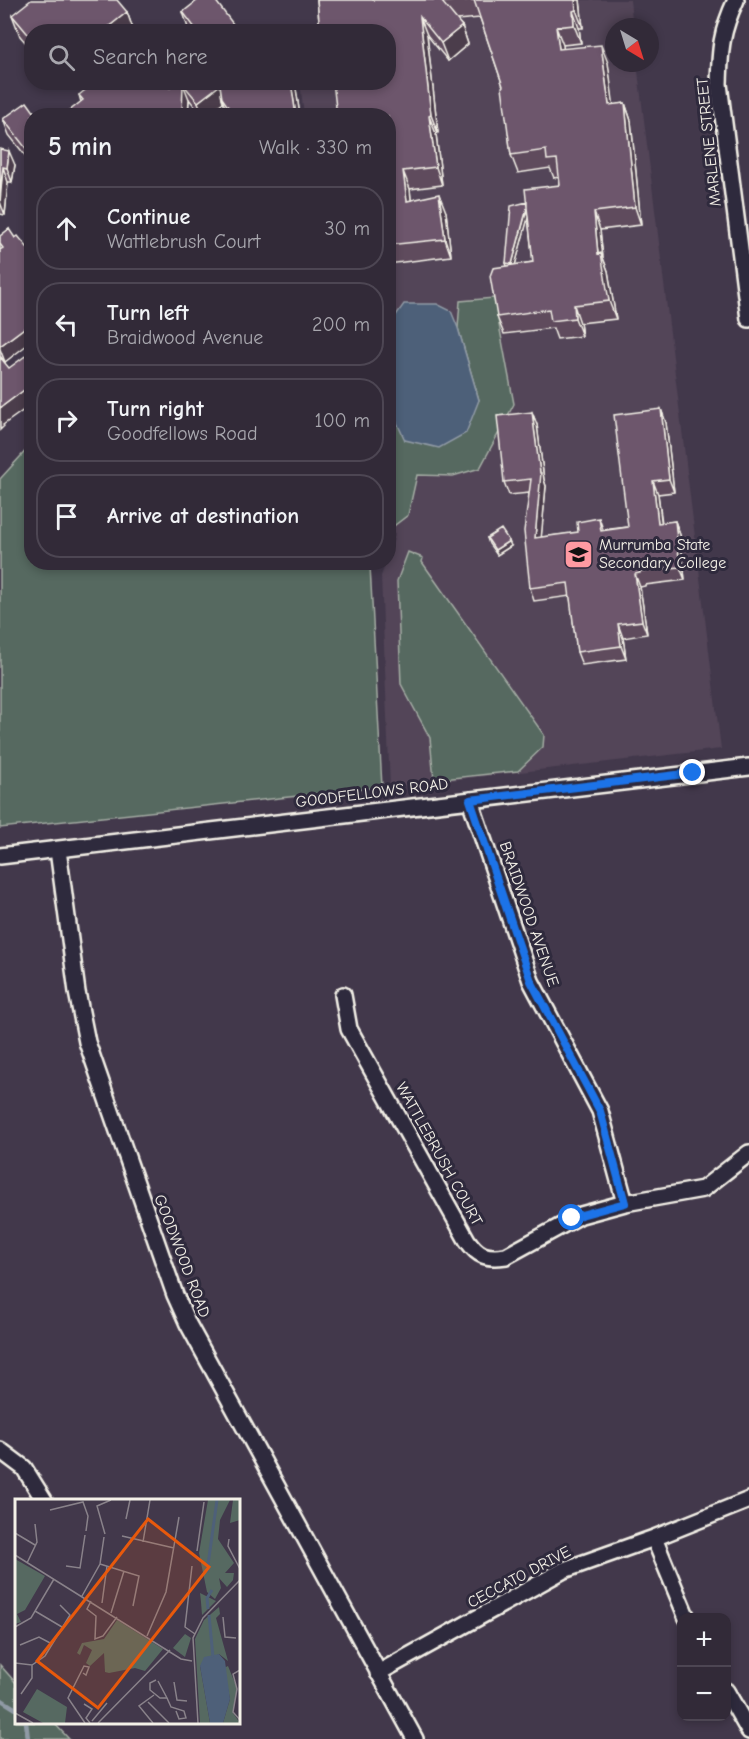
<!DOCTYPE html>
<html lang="en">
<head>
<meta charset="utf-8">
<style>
	body { margin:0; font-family:"Comic Neue",sans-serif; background:#3a3240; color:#f1f3f6 }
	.controls { position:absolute; right:18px; bottom:18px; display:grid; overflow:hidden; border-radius:12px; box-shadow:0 3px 9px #0003 }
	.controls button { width:54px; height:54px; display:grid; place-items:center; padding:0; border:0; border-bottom:2px solid #4d4653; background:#322a38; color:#f1f3f6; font:30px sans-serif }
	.compass { position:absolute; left:605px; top:18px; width:54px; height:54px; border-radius:50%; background:#322a38; box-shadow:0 3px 9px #0003; rotate:142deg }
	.stop { position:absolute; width:18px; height:18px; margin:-14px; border:4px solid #1a73e8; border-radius:50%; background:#fff }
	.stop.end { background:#1a73e8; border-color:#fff; box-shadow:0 2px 6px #0008 }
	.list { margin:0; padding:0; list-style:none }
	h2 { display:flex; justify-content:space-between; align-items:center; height:78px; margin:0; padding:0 24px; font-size:26px }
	h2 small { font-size:20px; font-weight:400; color:#a8a7ae }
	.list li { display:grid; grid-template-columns:39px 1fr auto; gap:18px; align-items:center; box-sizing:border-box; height:84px; margin:0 12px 12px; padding:0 12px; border:2px solid #4d4653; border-radius:24px }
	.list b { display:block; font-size:22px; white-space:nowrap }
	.list p { margin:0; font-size:20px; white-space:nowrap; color:#a8a7ae }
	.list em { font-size:20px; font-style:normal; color:#a8a7ae }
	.icon { flex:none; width:33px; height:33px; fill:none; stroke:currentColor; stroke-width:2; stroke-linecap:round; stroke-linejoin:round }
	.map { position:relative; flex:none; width:749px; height:1739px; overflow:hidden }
	.search { position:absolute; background:#322a38; box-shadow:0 3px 9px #0003; left:24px; top:24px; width:372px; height:66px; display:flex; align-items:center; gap:15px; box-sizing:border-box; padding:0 21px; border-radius:24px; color:#a8a7ae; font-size:22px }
	.panel { position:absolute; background:#322a38; box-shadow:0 3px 9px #0003; left:24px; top:108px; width:372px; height:462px; border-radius:24px }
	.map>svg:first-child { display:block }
	.built { fill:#524558 }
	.green { fill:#566961; stroke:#a5ada4; stroke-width:1.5 }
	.water { fill:#4e6079; stroke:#909aa5; stroke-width:1.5 }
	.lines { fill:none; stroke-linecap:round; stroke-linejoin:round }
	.stream { stroke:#909aa5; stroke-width:4.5 }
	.minor-casing { stroke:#f4f1e8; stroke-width:20 }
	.minor { stroke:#2f2a3d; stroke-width:15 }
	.wall { fill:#5e4b5d; stroke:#f4f1e8; stroke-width:1.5; fill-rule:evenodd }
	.shaded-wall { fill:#4c3d4c; stroke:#f4f1e8; stroke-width:1.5 }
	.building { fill:#6d576c; stroke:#f4f1e8; stroke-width:1.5 }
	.route { stroke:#1a73e8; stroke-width:8 }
	.labels { text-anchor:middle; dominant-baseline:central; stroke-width:6; stroke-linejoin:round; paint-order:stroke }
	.street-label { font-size:16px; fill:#f4f1e8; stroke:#2f2a3d }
	.poi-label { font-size:16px; fill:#f4f1e8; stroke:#2f2a3d; text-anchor:start }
	.inset-river { fill:none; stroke:#4e6079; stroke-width:3 }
	.inset-road { fill:none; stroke:#89828a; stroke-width:1.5 }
	.view { fill:#e8590c; fill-opacity:0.15; stroke:#e8590c; stroke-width:3 }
	.inset-edge { fill:none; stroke:#f4f1e8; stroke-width:3 }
</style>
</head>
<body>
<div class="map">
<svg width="749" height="1739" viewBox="0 0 749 1739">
	<rect width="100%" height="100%" fill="#42384b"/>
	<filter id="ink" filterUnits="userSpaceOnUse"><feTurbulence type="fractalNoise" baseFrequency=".0167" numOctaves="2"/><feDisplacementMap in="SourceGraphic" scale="12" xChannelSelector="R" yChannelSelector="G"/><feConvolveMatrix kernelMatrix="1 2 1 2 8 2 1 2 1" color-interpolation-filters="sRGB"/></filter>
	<g filter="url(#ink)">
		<path class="built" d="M319 0H630L633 27H614V63H637L721 749 390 787 381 576 386 563 388 562 389 555 395 535 388 522V116L304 115 300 83 388 82V32L306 31 322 30Z"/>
		<path class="green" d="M494 298 514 404 480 468 453 476 417 475 408 515 391 528 388 522 389 499 390 497 388 489V366L392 412 479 400 458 328 460 301Z
			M31 445 32 562 372 563 370 566 382 787 0 828V479Z
			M408 552 423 558 422 562 544 735 543 747 518 771 434 780 430 738 401 684 397 581Z
			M0 1665 16 1683V1722L54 1723 69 1739H0Z"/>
		<path class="water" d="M404 304H437L451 311 458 328 479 400 466 433 439 448 405 440 392 412 388 366 389 325Z"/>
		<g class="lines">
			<path class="stream" d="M0 1699 16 1709
				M26 1722 28 1739"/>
			<defs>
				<path id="minor" d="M736 0C721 32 720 49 719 84L749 319
					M470 800 531 981 600 1111 625 1203
					M58 850 77 992 87 1042 175 1295 188 1324 415 1739
					M0 856 749 767
					M343 995 349 1029 467 1240C478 1256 486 1259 506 1256L581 1215 625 1203 703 1189 749 1153
					M0 1450 24 1468 44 1500
					M654 1538 687 1618
					M378 1673 564 1570 654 1538 749 1500
					M726 1691 749 1731"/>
			</defs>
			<use href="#minor" class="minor-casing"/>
			<use href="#minor" class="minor"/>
		</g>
		<path class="wall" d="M317 0H580L583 28H579L581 43 563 45V49L608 63 613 105 625 103 631 121 641 225 600 230 603 258 608 271 616 319 580 323 582 336 557 339 553 328 504 334 497 317 507 266 506 263 527 202 560 185V177L554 178 550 168 518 173 511 155 503 86 480 18 456 20 462 26 468 44 448 61 427 35 438 133 436 134 442 185 410 189 411 200 446 212 451 256 388 264V82L320 30ZM528 217 533 262 515 265Z
			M127 12 134 32H32V50L20 36 12 15Z
			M183 12 239 32H192L188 28Z
			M177 82H295L300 116H223L227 112 223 102 206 116H202L189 99 188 116H63L81 102 79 95 170 88Z
			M32 116V164L9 135 3 119Z
			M0 149 15 165 12 182H8L5 215 0 214Z
			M9 229 5 362 0 356V236Z
			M661 409 666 423 674 492 658 494 662 523 675 521 680 535 685 580 645 585V586L640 587 647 634 623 638 626 659 582 665 577 652 570 596 534 601 530 588 529 493 509 495 504 482 532 412 537 425 544 480 546 486 541 537 628 527Z
			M487 538 511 546 497 555 489 544Z"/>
		<path class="shaded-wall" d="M575 0H580L583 28 576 10Z
			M573 11 579 28 581 43 574 25Z
			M127 12 134 32H102Z
			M420 17 427 35 438 133 431 115Z
			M462 26 468 44 448 61 441 43Z
			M556 27 563 45 565 67 559 49Z
			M601 45 608 63 616 123 609 105Z
			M291 82H295L300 116H296Z
			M183 84 189 99 188 116H179Z
			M220 85 222 98 223 102 206 116H203L198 102Z
			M625 103 631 121 641 225 635 207Z
			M429 116 436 134 442 185 436 167Z
			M9 151 15 165 12 182 7 168Z
			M3 167 8 182 5 215 0 202Z
			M403 171 410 189 413 219 407 201Z
			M439 194 446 212 451 256 445 239Z
			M529 202 531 207 514 269 512 264Z
			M594 212 600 230 603 258 608 271 616 319 609 301 598 254Z
			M574 305 580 323 582 336 575 318Z
			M32 322V341L5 362 0 349V346Z
			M32 384V404L3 425 4 426 0 430V408Z
			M661 409 666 423 674 492 669 479Z
			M532 412 537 425 544 480 546 486 540 551 535 538 540 473Z
			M653 481 658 494 663 537 658 523Z
			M599 518 604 532 601 531Z
			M675 521 680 535 685 580 680 567Z
			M509 541 511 546 497 555 495 550Z
			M635 574 640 587 647 634 642 621Z
			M618 624 623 638 626 659 621 646Z"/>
		<path class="building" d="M31 0H117L127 12 102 32H32V39L12 15Z
			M198 0H215L239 32H198L183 12Z
			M317 0H472L442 2 462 26 441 43 420 17 431 115 429 116 436 167 403 171 407 201 439 194 445 239 388 245V116H337L333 82H388V32H316V31L320 30Z
			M474 0H575L576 10 573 11 574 25 556 27 559 49 601 45 609 105 625 103 635 207 594 212 598 254 601 253 609 301 574 305 575 318 551 321 549 309 497 317 490 276 493 268 533 262 525 189 560 185 557 159 547 160 546 150 511 155 502 87 503 86Z
			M95 82H165L170 88 177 82H291L296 116H223V113L231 111 222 98 220 85 198 102 183 84 182 113 179 116H95L94 113 90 116H63L83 100 79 95Z
			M27 102 37 116H32V156L3 119Z
			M0 149 9 151 7 168 3 167 0 193Z
			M527 202V208L512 264 506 263 511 206Z
			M9 229 15 238 18 236 32 253V261L29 263 32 267V322L0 346V250L3 248 0 244V236Z
			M32 351V384L0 408V357L9 368Z
			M661 409 669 479 653 481 658 523 675 521 680 567 640 571V573L635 574 642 621 618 624 621 646 577 652 568 583 530 588 524 531 531 479 504 482 497 416 532 412 540 473H541L535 538 578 532 577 522 599 518 601 531 628 527 614 415Z
			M501 529 509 541 495 550 487 538Z"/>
	</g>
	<g class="lines" filter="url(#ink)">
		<path class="route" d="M572 1218 581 1215 625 1203 600 1111 531 981 470 800 693 773"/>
	</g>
	<defs>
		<symbol id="university-square" viewBox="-11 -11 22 22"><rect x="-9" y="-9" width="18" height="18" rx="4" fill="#ff9aa2" stroke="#2f2a3d"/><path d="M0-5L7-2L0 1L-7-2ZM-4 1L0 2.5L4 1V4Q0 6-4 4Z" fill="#111"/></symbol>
	</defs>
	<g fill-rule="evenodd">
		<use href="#university-square" x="562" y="538" width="33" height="33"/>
	</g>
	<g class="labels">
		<g class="street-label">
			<text transform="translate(709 142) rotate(-96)">MARLENE STREET</text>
			<text transform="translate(372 793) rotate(-7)">GOODFELLOWS ROAD</text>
			<text transform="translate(529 914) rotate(71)">BRAIDWOOD AVENUE</text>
			<text transform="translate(439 1154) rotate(61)">WATTLEBRUSH COURT</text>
			<text transform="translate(182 1256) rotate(69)">GOODWOOD ROAD</text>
			<text transform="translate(519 1577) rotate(-28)">CECCATO DRIVE</text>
		</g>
		<g class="poi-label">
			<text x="599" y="545">Murrumba State<tspan x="599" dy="18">Secondary College</tspan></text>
		</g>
	</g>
	<g transform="translate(15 1499)">
		<rect width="225" height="225" fill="#42384b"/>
		<path d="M193 1H215L205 21 203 40 219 64 210 74H219L218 81 212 88 204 79 206 89 200 100 192 93 184 54ZM218 1H225V21L215 24ZM0 60 30 77 10 111 2 115 6 123 0 125ZM185 94 201 102 187 116 186 103ZM204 108 205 115 201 119 213 162 204 155 185 167 195 224H185L180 140 189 121ZM102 121 148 150 130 172 120 169 94 174 90 173 89 154 75 167 71 164 77 151 69 146 65 156 62 154 67 144 89 140ZM170 135 176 139 170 158 158 149ZM213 167 222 189 218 214 225 224H208L215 200 209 169ZM22 190 52 208 50 224H28L8 213Z" fill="#566961"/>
		<path d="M204 155 210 162 215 200 208 224H195L185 167 189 158Z" fill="#4e6079"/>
		<path class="inset-river" d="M192 73 202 1M193 110 192 99 197 91M194 116 198 158"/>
		<path class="inset-road" d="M35 11 68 3 73 17 71 32M111 20 115 1M0 34 20 46M90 35 82 7 96 1M107 37 159 49M214 40 213 47 225 70M128 43 135 1M182 52 189 3M0 56 166 160 177 162M12 64 22 43 20 25M85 65 124 77 118 107M51 67 65 69 70 36M177 67 170 128 180 135M67 97 85 65 89 38M76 102 72 110 81 117 80 140 88 137 102 118M87 104 92 67M20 112 47 128M96 114 109 72M208 118 210 138 221 139M0 128 16 119 39 80M132 137 151 93 164 18M5 146 24 138 37 145M0 164 17 166 30 157 55 116 45 106M225 171 218 175 222 190 218 213 225 221M68 174 71 176 74 168 69 167 53 199 70 224M141 181 135 184V191L145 199H152L143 182M159 183 162 201 172 202M6 195 17 179V166M152 199 156 208 169 212 171 219 164 220 161 212M133 203 154 224M69 205 77 210 71 219 75 224M0 214 18 224M77 222 92 204M83 224 155 151M138 224 124 207 139 196M183 224 178 139 188 119 225 81"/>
		<path class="view" d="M133 20 194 68 83 209 22 162Z"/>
		<rect width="225" height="225" class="inset-edge"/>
	</g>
</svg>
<div class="controls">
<button>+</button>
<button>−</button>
</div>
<svg class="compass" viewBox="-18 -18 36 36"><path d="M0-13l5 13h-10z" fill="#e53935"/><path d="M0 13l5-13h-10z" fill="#a8a7ae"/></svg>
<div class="stop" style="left:572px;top:1218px"></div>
<div class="stop end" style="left:693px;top:773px"></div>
<div class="search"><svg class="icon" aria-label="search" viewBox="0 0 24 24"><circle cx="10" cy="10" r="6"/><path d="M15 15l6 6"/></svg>Search here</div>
<section class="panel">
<h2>5 min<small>Walk · 330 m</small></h2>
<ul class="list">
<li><svg class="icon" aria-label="ahead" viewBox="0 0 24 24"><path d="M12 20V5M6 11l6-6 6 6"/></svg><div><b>Continue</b><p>Wattlebrush Court</p></div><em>30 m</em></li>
<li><svg class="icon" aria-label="left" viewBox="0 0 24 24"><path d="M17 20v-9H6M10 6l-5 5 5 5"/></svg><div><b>Turn left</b><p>Braidwood Avenue</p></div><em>200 m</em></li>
<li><svg class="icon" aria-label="right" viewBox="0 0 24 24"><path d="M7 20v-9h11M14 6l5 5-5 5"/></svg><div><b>Turn right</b><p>Goodfellows Road</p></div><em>100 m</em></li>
<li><svg class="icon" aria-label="arrive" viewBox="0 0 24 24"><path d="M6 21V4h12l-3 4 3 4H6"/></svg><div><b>Arrive at destination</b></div></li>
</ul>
</section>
</div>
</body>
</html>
